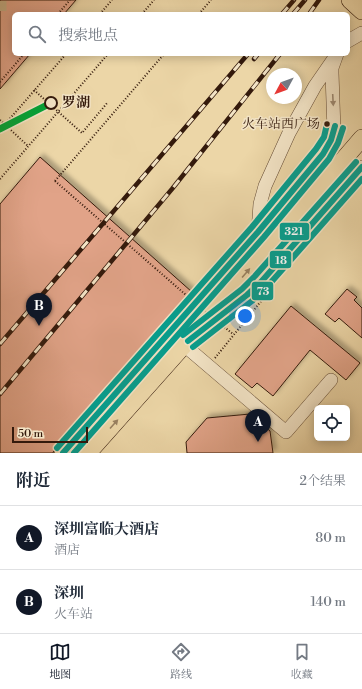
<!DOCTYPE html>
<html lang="zh">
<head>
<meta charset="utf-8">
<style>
	body { margin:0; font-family:"Libre Bodoni","Noto Serif SC",serif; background:#f2f2f3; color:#1f2937 }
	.controls { position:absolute; right:12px; bottom:12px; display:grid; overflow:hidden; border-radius:6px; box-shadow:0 2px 10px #0003 }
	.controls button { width:36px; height:36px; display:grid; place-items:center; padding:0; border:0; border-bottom:1px solid #e0e1e3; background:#fff; color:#1f2937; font:20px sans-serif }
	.compass { position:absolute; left:266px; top:68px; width:36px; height:36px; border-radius:50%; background:#fff; box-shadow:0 2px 10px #0003; rotate:229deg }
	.scale { position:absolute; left:12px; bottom:10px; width:76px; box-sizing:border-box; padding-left:4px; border:2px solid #341a0c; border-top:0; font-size:11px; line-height:14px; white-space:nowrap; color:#341a0c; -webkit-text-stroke:3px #f3e4c6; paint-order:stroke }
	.you { position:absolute; left:245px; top:316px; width:14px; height:14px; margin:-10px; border:3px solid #fff; border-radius:50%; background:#1a73e8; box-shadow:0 0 0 6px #1a73e833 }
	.badge { display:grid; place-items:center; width:26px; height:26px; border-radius:50%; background:#111827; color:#fff; font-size:13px; font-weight:700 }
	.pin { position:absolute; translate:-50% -33px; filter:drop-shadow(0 1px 2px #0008) }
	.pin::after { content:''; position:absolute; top:21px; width:14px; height:12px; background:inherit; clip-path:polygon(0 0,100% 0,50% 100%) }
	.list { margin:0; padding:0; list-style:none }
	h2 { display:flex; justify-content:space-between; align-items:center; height:52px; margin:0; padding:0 16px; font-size:17px }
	h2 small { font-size:13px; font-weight:400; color:#747a83 }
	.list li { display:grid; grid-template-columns:26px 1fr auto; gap:12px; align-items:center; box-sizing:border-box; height:64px; padding:0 16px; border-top:1px solid #e0e1e3 }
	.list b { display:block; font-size:15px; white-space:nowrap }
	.list p { margin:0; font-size:13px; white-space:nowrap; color:#747a83 }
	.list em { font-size:13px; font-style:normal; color:#747a83 }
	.icon { flex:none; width:22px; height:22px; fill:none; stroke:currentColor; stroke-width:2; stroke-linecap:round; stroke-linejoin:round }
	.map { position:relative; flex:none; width:362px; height:453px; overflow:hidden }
	.search { position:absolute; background:#fff; box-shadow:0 2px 10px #0003; left:12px; right:12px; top:12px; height:44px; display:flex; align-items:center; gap:10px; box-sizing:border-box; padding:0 14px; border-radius:6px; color:#747a83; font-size:15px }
	.sheet { height:180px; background:#fff }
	nav { display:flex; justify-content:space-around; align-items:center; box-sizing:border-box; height:56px; border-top:1px solid #e0e1e3; background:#fff; font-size:11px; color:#747a83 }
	nav a { display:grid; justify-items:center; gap:2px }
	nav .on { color:#111827 }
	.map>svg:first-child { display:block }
	.building { fill:#e1a388; stroke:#341a0c; filter:url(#shadow) }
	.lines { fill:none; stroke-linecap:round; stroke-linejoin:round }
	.minor-tunnel { stroke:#c7b088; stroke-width:13; stroke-dasharray:13 6; stroke-linecap:butt }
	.minor-casing { stroke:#624933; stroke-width:14 }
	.major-casing { stroke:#341a0c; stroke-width:18 }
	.path { stroke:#341a0c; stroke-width:2; stroke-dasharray:1 2; stroke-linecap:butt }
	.minor { stroke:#f3e4c6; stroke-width:13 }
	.major { stroke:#ecd6a7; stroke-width:17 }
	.rail-casing { stroke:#341a0c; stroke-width:4.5 }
	.rail { stroke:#f3e4c6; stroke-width:3; stroke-dasharray:9; stroke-linecap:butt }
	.path-bridge { stroke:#341a0c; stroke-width:2; stroke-dasharray:1 2; stroke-linecap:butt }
	.bus-1-casing { stroke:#f3e4c6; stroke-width:9 }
	.bus-2-casing { stroke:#f3e4c6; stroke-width:9 }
	.bus-3-casing { stroke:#f3e4c6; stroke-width:9 }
	.bus-1 { stroke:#069e8e; stroke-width:6 }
	.bus-2 { stroke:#069e8e; stroke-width:6 }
	.bus-3 { stroke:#069e8e; stroke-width:6 }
	.metro-1-casing { stroke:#f3e4c6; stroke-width:10 }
	.metro-1 { stroke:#03a437; stroke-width:7 }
	.oneway { fill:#9d8972 }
	.oneway2 { fill:#998161 }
	.stop-dot { fill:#f3e4c6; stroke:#341a0c; stroke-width:2 }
	.bus-dot { fill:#341a0c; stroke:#f3e4c6; stroke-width:1.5 }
	.labels { text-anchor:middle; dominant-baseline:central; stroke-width:3; stroke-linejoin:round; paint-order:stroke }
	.bus-label { font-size:13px; fill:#341a0c; stroke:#f3e4c6; text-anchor:end }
	.stop-label { font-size:14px; font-weight:bold; fill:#341a0c; stroke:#f3e4c6; text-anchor:start }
	.line-badge { stroke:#f3e4c6; stroke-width:1.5 }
	.badge-label { font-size:11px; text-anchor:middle; font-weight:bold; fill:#fff }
</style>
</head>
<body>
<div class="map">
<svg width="362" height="453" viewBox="0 0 362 453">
	<defs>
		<filter id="shadow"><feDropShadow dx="3.5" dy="-3.5" stdDeviation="2" flood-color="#0004"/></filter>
	</defs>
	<rect width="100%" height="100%" fill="#ecd6a7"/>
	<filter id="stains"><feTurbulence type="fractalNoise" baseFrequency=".005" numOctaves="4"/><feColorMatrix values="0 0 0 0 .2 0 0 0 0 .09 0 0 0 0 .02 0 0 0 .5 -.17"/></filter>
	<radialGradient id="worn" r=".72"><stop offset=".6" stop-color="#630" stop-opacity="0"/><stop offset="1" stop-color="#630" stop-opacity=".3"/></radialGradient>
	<path class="building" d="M0 0H76L64 14H14V54H30L0 89Z
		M40 157 192 292 56 446 53 453H0V204Z
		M347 289 357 297 354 300 362 308V338L339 318 335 322 325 314Z
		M291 306 360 363 346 380 310 350 273 396 257 383 252 388 235 374Z
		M250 414 270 431 273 453H187L186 442 207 418Z"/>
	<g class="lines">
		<path class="minor-tunnel" d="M0 1V11"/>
		<defs>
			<path id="minor" d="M348 41 362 33
				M258 232 323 154 329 145 334 131 332 73V68L337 54
				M258 232 260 204 265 186 289 133 315 86 333 60
				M206 327 247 295 261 282 362 167
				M191 340 184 345 286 432 331 380"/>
			<path id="major" d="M350 0 362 11
				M63 453 258 232
				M88 453 184 345 362 138"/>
		</defs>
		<use href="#minor" class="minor-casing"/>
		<use href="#major" class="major-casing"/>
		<path class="path" d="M58 14 70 0
			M100 14 112 0
			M142 14 154 0
			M199 14 211 0
			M0 82 24 54
			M34 90 82 133 108 102
			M0 120 28 146
			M0 130 66 54
			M0 179 108 54
			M55 181 164 54
			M155 268 186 295
			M215 358 262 300V297"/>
		<use href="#minor" class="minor"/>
		<use href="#major" class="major"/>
		<defs>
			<path id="rail" d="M282 14 294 0
				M293 14 305 0
				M309 14 319 0
				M254 59 258 54
				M0 344 248 54
				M0 394 172 189 280 54"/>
		</defs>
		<use href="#rail" class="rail-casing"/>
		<use href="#rail" class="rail"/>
		<path class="path-bridge" d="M55 181 155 268
			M189 299 233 334"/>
		<defs>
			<path id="bus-1" d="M188 341 247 295 261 282 362 167
				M63 453 258 232 323 154 331 140 335 126"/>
			<path id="bus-2" d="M193 347 252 301 266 288 362 179
				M74 453 264 237 329 159 338 143 343 128"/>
			<path id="bus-3" d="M183 335 242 289 255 276 356 162
				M57 448 252 227 316 149 324 137 327 124"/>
		</defs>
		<use href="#bus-1" class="bus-1-casing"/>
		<use href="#bus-2" class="bus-2-casing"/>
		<use href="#bus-3" class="bus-3-casing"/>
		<use href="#bus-1" class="bus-1"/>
		<use href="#bus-2" class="bus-2"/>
		<use href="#bus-3" class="bus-3"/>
		<defs>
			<path id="metro-1" d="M0 129 51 103"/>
		</defs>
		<use href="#metro-1" class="metro-1-casing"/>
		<use href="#metro-1" class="metro-1"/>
	</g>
	<defs><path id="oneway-solid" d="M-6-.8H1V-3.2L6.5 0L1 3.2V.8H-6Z"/></defs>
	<use class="oneway" href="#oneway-solid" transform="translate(333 100) rotate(87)"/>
	<g class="oneway2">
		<use href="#oneway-solid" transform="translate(246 273) rotate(-49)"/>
		<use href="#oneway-solid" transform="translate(114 424) rotate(-48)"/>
	</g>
	<circle class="stop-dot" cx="51" cy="103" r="6"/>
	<circle class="bus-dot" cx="327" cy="124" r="3.5"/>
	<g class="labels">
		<g class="bus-label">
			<text x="320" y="124">火车站西广场</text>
		</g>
		<g class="stop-label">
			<text x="62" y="103">罗湖</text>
		</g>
	</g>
	<g class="line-badge">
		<rect x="279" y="222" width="31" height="19" rx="4" fill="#069e8e"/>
		<rect x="269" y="250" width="23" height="19" rx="4" fill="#069e8e"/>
		<rect x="251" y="281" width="23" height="20" rx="4" fill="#069e8e"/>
	</g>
	<g class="badge-label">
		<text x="294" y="235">321</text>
		<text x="281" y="264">18</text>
		<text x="263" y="295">73</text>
	</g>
	<rect width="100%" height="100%" filter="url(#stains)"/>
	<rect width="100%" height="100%" fill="url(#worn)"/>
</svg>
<div class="controls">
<button><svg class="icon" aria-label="locate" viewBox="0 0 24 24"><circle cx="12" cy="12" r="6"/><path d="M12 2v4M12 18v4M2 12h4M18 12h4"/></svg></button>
</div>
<svg class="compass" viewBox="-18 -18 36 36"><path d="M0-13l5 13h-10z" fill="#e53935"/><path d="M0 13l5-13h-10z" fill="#747a83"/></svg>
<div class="scale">50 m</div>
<div class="you"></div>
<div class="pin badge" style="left:258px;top:442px">A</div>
<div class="pin badge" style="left:39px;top:326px">B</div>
<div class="search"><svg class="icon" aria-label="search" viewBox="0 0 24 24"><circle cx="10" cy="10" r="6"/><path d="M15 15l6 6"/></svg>搜索地点</div>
</div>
<section class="sheet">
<h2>附近<small>2个结果</small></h2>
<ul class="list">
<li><span class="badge">A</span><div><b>深圳富临大酒店</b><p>酒店</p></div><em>80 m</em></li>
<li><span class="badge">B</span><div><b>深圳</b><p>火车站</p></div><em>140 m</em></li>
</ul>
</section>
<nav>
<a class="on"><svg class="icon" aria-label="map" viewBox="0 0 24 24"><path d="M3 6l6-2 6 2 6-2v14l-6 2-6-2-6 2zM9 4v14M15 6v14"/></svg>地图</a>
<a><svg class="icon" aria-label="directions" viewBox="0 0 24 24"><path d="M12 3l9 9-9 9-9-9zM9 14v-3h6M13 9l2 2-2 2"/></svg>路线</a>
<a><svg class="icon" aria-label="saved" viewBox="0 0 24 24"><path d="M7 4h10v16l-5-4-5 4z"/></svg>收藏</a>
</nav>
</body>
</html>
